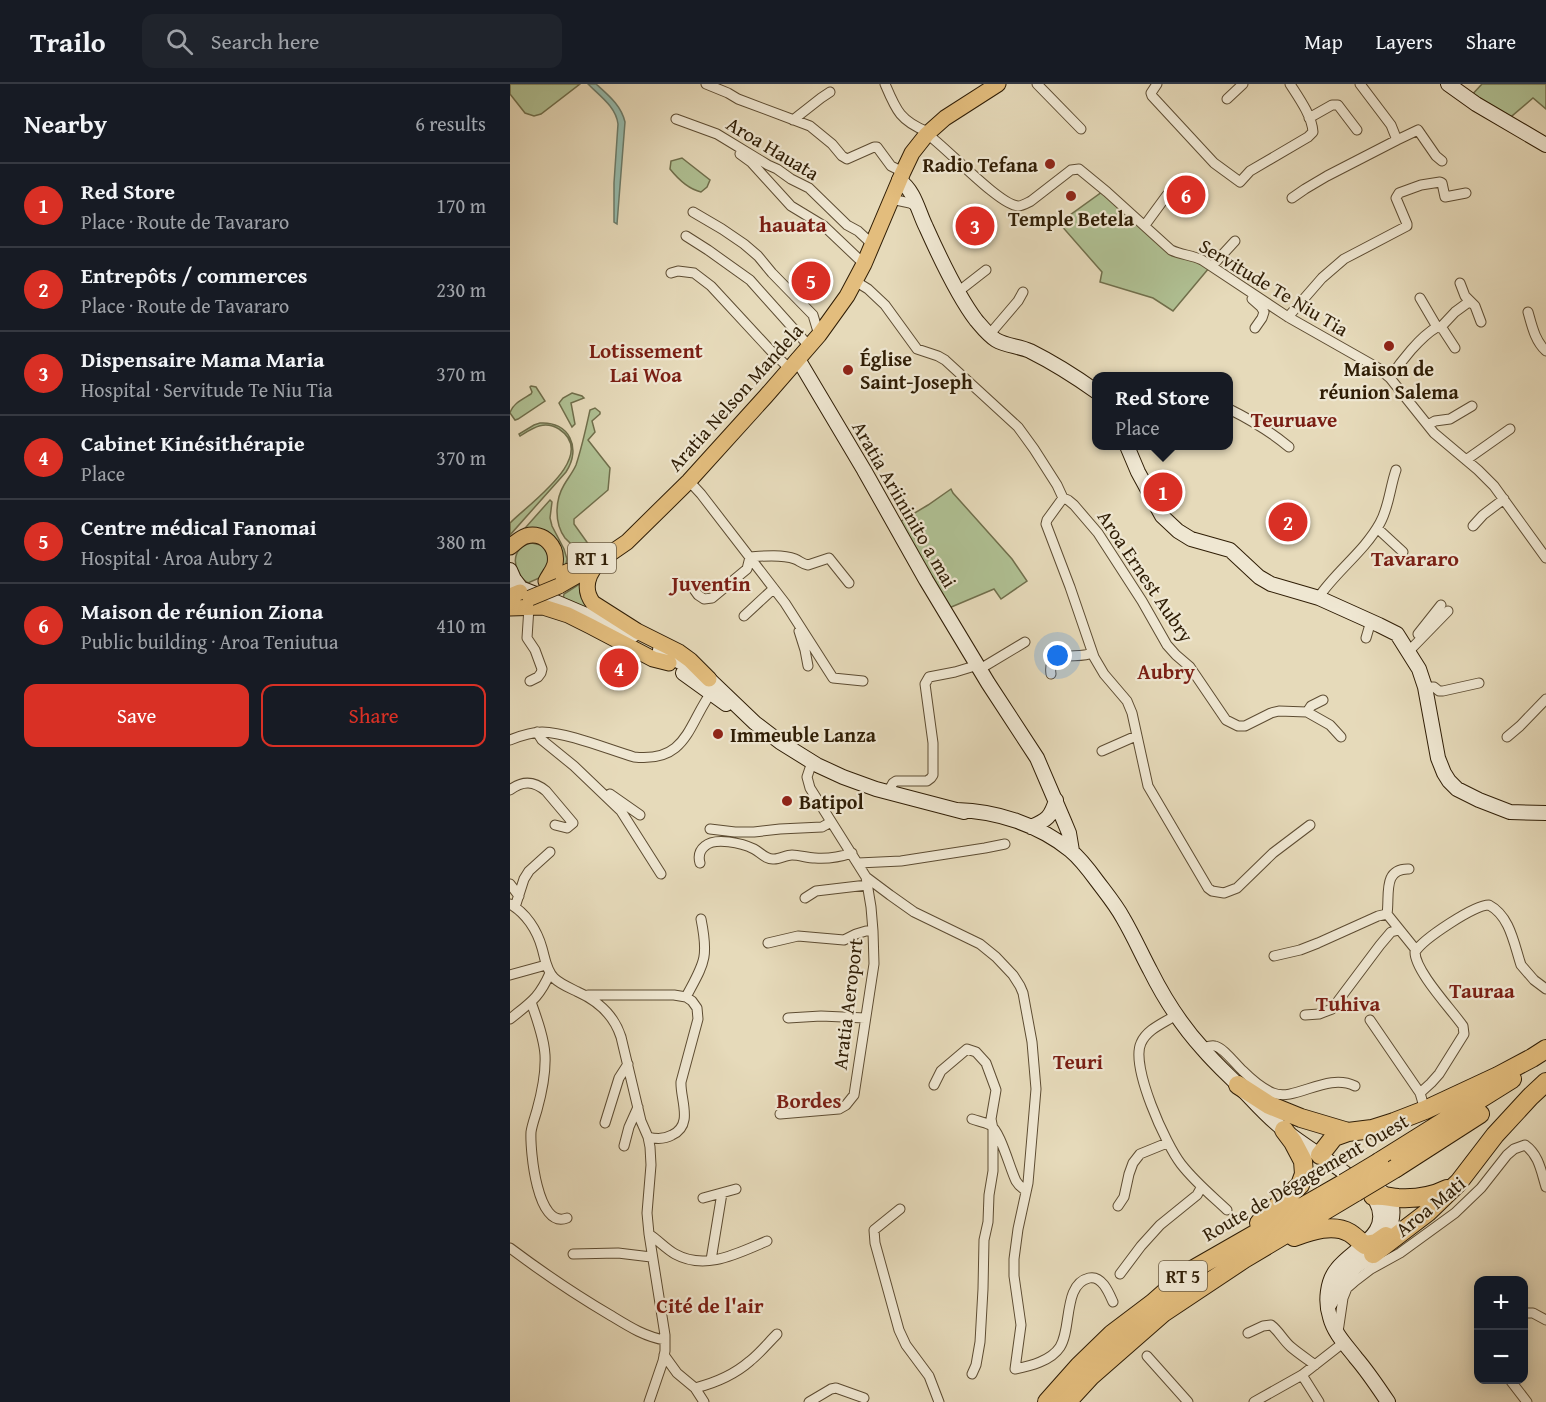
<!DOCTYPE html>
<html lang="en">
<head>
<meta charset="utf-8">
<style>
	body { margin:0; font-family:"Gentium Book Plus",serif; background:#20242c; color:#f1f3f6 }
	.controls { position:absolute; right:18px; bottom:18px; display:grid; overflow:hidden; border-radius:12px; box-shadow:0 3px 15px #0003 }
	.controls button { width:54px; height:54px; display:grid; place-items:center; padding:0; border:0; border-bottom:2px solid #363941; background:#171b24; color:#f1f3f6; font:30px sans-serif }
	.you { position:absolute; left:548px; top:572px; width:21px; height:21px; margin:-15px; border:4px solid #fff; border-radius:50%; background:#1a73e8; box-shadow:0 0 0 9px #1a73e833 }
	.badge { display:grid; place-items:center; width:39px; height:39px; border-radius:50%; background:#d93025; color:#fff; font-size:20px; font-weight:700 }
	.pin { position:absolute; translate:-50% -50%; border:3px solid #fff; box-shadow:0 2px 6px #0006 }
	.popup { position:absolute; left:582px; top:288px; width:141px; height:78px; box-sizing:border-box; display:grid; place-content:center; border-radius:12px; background:#171b24; filter:drop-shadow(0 2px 4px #0005); font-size:20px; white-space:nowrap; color:#9ea1a6 }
	.popup b { font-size:22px; color:#f1f3f6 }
	.popup::after { content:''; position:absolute; left:50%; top:100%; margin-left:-12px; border:12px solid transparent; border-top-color:#171b24 }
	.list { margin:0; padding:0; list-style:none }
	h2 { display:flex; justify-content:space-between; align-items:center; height:78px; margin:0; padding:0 24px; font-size:26px }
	h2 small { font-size:20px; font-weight:400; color:#9ea1a6 }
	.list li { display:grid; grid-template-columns:39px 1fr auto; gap:18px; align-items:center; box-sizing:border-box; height:84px; padding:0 24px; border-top:2px solid #363941 }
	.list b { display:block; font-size:22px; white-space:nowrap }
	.list p { margin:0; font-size:20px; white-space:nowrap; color:#9ea1a6 }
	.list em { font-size:20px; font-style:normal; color:#9ea1a6 }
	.actions { display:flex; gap:12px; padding:18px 24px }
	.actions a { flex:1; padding:14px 0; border:2px solid #d93025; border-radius:12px; text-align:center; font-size:21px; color:#d93025 }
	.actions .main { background:#d93025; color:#fff }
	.icon { flex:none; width:33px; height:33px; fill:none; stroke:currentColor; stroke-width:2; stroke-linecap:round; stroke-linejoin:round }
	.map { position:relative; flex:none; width:1036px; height:1318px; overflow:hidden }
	header { display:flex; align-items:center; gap:36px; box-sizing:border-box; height:84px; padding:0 30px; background:#171b24; border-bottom:2px solid #363941 }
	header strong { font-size:28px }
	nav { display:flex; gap:33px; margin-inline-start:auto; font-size:21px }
	.search { width:420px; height:54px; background:#20242c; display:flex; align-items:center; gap:15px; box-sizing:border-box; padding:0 21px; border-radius:12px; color:#9ea1a6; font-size:22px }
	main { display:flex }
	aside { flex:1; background:#171b24 }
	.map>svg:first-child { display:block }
	.green { fill:#b0c194; stroke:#706f4c; stroke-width:1.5 }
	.water { fill:#96bbad; stroke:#6d7c6a; stroke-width:1.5 }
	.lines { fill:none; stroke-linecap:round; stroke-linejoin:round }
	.street-casing { stroke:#5d4c32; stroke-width:11 }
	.secondary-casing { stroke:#2f1d05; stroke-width:16 }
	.primary-casing { stroke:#2f1d05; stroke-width:17 }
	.highway-casing { stroke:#2f1d05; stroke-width:20 }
	.street { stroke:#efe7d2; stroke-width:9 }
	.secondary { stroke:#efe7d2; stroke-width:14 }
	.primary { stroke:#e3bd7d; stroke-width:15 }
	.highway { stroke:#e3bd7d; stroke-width:18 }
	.primary-bridge-casing { stroke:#2f1d05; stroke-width:17; stroke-linecap:butt }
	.highway-bridge-casing { stroke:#2f1d05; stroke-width:20; stroke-linecap:butt }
	.primary-bridge { stroke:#e3bd7d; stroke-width:15 }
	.highway-bridge { stroke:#e3bd7d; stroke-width:18 }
	.poi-dot { fill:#8f2418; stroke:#efe7d2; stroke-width:2 }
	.labels { text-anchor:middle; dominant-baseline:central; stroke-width:4.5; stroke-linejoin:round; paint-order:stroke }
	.shield { fill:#efe7d2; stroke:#695a42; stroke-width:1.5 }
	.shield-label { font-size:18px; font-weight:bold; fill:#2f1d05 }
	.street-label { font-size:20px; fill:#2f1d05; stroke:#efe7d2 }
	.poi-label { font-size:20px; font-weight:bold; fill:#2f1d05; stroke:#efe7d2; text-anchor:start }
	.neighbourhood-label { font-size:21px; font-weight:bold; fill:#7a1f14; stroke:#efe7d2 }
	.quarter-label { font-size:22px; font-weight:bold; fill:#7a1f14; stroke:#efe7d2 }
</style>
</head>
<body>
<header>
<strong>Trailo</strong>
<div class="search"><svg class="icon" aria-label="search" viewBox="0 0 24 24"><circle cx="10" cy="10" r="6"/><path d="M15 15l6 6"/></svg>Search here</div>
<nav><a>Map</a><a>Layers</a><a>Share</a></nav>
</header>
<main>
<aside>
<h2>Nearby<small>6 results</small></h2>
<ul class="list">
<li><span class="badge">1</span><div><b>Red Store</b><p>Place · Route de Tavararo</p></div><em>170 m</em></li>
<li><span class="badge">2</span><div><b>Entrepôts / commerces</b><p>Place · Route de Tavararo</p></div><em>230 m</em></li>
<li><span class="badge">3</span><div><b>Dispensaire Mama Maria</b><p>Hospital · Servitude Te Niu Tia</p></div><em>370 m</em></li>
<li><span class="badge">4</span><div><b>Cabinet Kinésithérapie</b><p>Place</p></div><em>370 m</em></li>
<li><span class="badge">5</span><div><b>Centre médical Fanomai</b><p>Hospital · Aroa Aubry 2</p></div><em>380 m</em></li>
<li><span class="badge">6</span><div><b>Maison de réunion Ziona</b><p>Public building · Aroa Teniutua</p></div><em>410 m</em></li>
</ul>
<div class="actions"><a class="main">Save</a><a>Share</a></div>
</aside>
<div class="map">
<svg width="1036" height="1318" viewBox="0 0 1036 1318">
	<rect width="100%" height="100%" fill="#e6daba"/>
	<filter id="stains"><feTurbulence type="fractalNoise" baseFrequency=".00333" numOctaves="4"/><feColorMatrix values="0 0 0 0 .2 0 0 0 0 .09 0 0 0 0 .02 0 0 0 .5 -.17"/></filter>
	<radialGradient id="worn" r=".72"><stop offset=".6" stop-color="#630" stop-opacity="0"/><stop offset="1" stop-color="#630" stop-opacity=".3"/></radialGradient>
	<path class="green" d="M0 0H70L31 30 24 32 15 29 0 10Z
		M972 0H1036V25L1023 14 996 37 958 15Z
		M172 74 200 96 197 103 191 108C178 105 168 95 160 85L161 77Z
		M592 108C625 136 659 165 699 184L663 227 643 214 590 198 592 188 549 139Z
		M21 302 26 303 35 317 8 335 5 336 0 329C3 319 13 315 21 310L22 308 20 303Z
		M62 309 72 312 74 314 61 319 65 340 62 343 49 319 53 314Z
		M85 324 90 328V330L82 337 85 348 78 356 100 384 98 406 64 435V440L79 461V465C69 466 61 461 55 454 44 439 45 416 54 401 58 394 63 388 66 381 72 363 76 344 80 326Z
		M30 339C59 337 72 364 56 388L0 451V439C17 421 90 372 49 345 34 336 23 344 10 352L9 350 24 341Z
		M441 405 443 409 502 475 517 497 491 515 484 505 439 524 388 439 418 421Z
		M40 416 42 418 40 434 42 442 54 465 57 475 54 490 45 463 8 452Z
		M22 459 35 462 41 473 36 491 18 499C1 488 0 462 22 459Z
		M71 499 80 526 53 516 54 510Z"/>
	<path class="water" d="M78 0H86C98 11 111 21 115 38L107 140 104 138V99L108 40C106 23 90 12 78 0Z"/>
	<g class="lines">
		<defs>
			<path id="street" d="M196 0 218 9 228 15 300 42 322 60 332 72 337 75 364 63H367L381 82 393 88
				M375 0C386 26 390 37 418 48
				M527 0 571 45
				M647 0 641 9 642 12 704 79 730 98 740 87 798 53 803 48C802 32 789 14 780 0
				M717 15 733 0
				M799 34 822 21H828L847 46
				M166 35 207 50 258 81 267 85 281 95 299 104 337 141 348 147 362 160
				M283 36 311 14 320 8
				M417 50C436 63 489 121 508 122 512 122 517 119 521 117L561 86 569 85 597 108 661 166C671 171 682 171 692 176L778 233 868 284 880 294 924 349 968 386 984 402 1036 474
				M887 56 908 46 926 72 932 77
				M230 70 241 78 281 122 314 142 354 180
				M782 114 795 105 817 92 887 56 881 41 850 0
				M381 115 400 119 409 124
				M183 128 212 145 234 160 248 172 262 189 303 231 309 251
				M635 141 657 111
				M176 152 198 166 240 196 299 262
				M702 182 725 157
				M161 189 168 187 184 189 201 202 263 269 280 285
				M345 197 358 205 375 221 407 265 428 272 435 276 508 343 524 365 547 401 553 414 537 436 536 440 560 503 584 573 594 590 617 617 622 629 638 702 698 804 702 807 714 809 727 804 763 769 800 741
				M950 199 955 212 960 217
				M449 207 476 186
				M910 214 927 243 932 244 945 264
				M742 215 751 223 754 228 752 234 745 244
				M1018 228C1022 242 1025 257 1036 267
				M778 233 812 194 834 175 897 142V140L886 114 889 109 911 101 930 98 932 99 935 113 956 109
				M930 244 945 228 960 217 965 222 971 238
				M479 251 508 217 513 208
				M880 294C891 277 910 253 927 243
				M719 325C741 336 760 347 779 363
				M918 341 925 337 940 335 962 322
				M956 376 1000 345
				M179 397 191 410 275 519 323 594 353 597
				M553 414 558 416 564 421 588 449 632 517 657 561 666 571 680 583 716 636 728 642H735L761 629 769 627 797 628 820 641 831 653
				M963 442 973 431 994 415
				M867 444 893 468
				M183 504 188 511 194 515 202 514 237 485 240 473C253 472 272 470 285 475 290 477 292 480 298 481L319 474 339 499
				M808 514C826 487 854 468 870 439 879 423 880 403 886 386
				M19 523 17 554 25 566 32 585 31 589 28 593 20 597
				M234 532 261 507 263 504
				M289 547 295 566 298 582
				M908 550 931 521
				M856 554 861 537
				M899 567 938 527
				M470 585 515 558
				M541 590C537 564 568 576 582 569
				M915 603H924L929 607H933L969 599
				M797 628 801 622 813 616
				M27 648 32 656 64 682 111 727 151 790
				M997 653 1010 642 1036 615
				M0 656C10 652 21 648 32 648 59 649 97 665 124 673 178 679 178 639 203 606
				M592 667 626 652
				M0 706C13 696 24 697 36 707L63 739 57 744 45 741
				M378 708 383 699 386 697H417L421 694 423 691V659L415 600 419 593 445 588 468 581
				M100 710 130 731
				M200 745 225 748H244L270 745 312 743 321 738
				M190 779C188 772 190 766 195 762 205 753 232 759 244 765 250 768 256 776 264 775 270 775 276 771 282 771 290 771 297 774 305 774 318 775 330 773 342 769
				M348 779 391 777 475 764 495 760
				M899 785C872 784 880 812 877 830L906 866
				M356 793 380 811 404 828 470 860 486 873 503 891 510 902 513 909 522 958 526 1005 518 1099 508 1145 504 1175V1192L511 1241 505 1285C520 1282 541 1277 550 1263 562 1244 553 1200 579 1194 592 1191 599 1209 603 1218
				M0 800 9 812
				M295 814 306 807 357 801
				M0 820C16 829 27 846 32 864 35 874 36 886 44 894 50 900 60 904 68 908 88 917 104 931 111 953L131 1037 138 1053 140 1063 141 1081 137 1129 139 1150 155 1251V1267L153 1277 139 1318
				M5 823 14 795 19 787 40 768
				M258 859 288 852 334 856 346 850 356 847H363
				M764 872 790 866 808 859 868 832 877 830
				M0 891 36 881
				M78 911H164L176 913 182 917 187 924 188 935 171 998C170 1015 184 1041 162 1051 155 1055 146 1055 138 1053
				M176 913C194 879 199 875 191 835
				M21 918C27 935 34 954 35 971 36 990 32 1008 27 1026 25 1033 22 1041 21 1048 20 1066 27 1146 57 1134
				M666 931C654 939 637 945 631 959 620 982 656 1061 671 1080 685 1098 701 1111 717 1126
				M795 931 809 930 822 925 870 861 881 848 889 846
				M278 934 311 932 355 934
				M0 935C21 918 29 914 40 889
				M860 936 910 1009 915 1026
				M692 964C696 963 701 961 705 962 714 964 726 981 733 987 741 995 753 1005 763 1009 785 1018 817 988 845 1002
				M424 1001 431 987 457 965 466 968 476 979 486 1006 481 1035 483 1045V1087L479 1111 478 1138 474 1156 473 1205 470 1258 466 1281 462 1290
				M910 1009 921 999 929 990 954 950 953 942C941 925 905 887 905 868 913 855 964 821 979 821 1000 832 1004 860 1011 881L1024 896 1036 905
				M270 1030 329 1025 336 1021 344 1011 364 880 363 847 361 823 356 793 300 704 297 693 302 678
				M462 1035C467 1037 475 1038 480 1041 490 1046 500 1085 506 1097L509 1101 516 1107
				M95 1039 109 994 118 980
				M114 1062 119 1043 128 1023
				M193 1114 226 1105
				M608 1122 614 1113 619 1090 623 1079 630 1070 657 1059
				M390 1125 364 1146 365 1159 389 1246 396 1261 419 1292 429 1318
				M139 1150C148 1156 156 1165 165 1170 196 1187 228 1169 257 1157
				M0 1164C32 1188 66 1211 100 1231 118 1242 135 1253 155 1256
				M63 1170 108 1169 141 1173
				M201 1176 212 1109
				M610 1190 631 1162 650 1141 687 1111 691 1104
				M1014 1229H1023L1036 1236
				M828 1248 833 1214 837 1204 844 1198 861 1185 890 1169 945 1129 971 1104 997 1071 1004 1065 1015 1061C1029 1071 1031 1087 1036 1103
				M738 1249 753 1242 761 1241C769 1247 773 1256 781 1263 788 1269 797 1275 805 1281
				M154 1271 167 1289 185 1304 194 1318
				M637 1272 678 1318
				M792 1291 809 1318
				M1000 1296 1017 1318
				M185 1304C205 1299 224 1291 240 1277 250 1269 258 1259 267 1250
				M299 1318 321 1305 326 1304 354 1314
				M744 1318 792 1291 833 1259"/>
			<path id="secondary" d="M938 0 966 20 1036 61
				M389 96C405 107 408 127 416 143 429 172 447 211 466 236 472 243 478 251 486 256 496 262 509 262 520 267 544 279 566 293 587 308
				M288 275 354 386 416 496 478 599 527 674 554 737 559 749 562 767
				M617 362 628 388 652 432 668 447 681 455 720 466 749 493 761 500 809 514 869 541 887 550 909 585 915 603 928 674 934 689 939 697 947 705 969 716 1000 728 1036 729
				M0 486 4 495 10 503
				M0 500 41 516 123 551
				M150 566 199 595 245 639 270 658 307 681 333 693 366 705 454 728
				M173 589 216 620
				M447 726C487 727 529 741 560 766 571 775 579 786 587 797 596 809 606 821 613 834 623 851 631 869 640 886 654 914 672 942 693 965 704 978 716 989 728 1001 743 1016 756 1032 773 1045 798 1065 826 1080 850 1101 855 1106 863 1110 866 1117 884 1150 842 1165 827 1185 817 1197 815 1218 820 1233 824 1249 836 1261 846 1274 858 1288 868 1303 878 1318
				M521 743C537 736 541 733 546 716
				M819 1221C826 1210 833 1196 842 1186 848 1179 858 1176 864 1169 878 1153 893 1124 872 1108"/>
			<path id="primary" d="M0 463C5 459 10 454 16 452 34 447 48 463 45 480 43 487 39 491 36 497
				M87 480C77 492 73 506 83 519L127 547 169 568 180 576 199 595
				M36 497 59 487
				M49 502 75 487 117 458 179 397 256 312 309 251 337 212 354 180 393 88 402 69 417 50 435 34 488 0
				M0 512 10 508
				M0 524 33 523 58 531 80 542 143 575 159 579"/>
			<path id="highway" d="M728 1001 759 1021 791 1034 838 1048 862 1045 884 1038 915 1026 988 992 1022 974 1036 965
				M810 1071 824 1053 838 1048
				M869 1078 1002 995
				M886 1084 970 1030
				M863 1112C873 1111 878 1113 888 1114 906 1115 921 1113 937 1105
				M749 1139 790 1101 794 1090 793 1077 783 1058 774 1046
				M784 1153C801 1147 823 1139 840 1149 845 1152 849 1157 855 1161L866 1159 876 1152
				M863 1170 918 1128 949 1098 985 1051 1020 1013 1036 998
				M537 1318 569 1282 602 1250 643 1219 677 1189 834 1099
				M557 1318 581 1292 653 1229 734 1175 846 1108"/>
		</defs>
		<use href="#street" class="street-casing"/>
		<use href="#secondary" class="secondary-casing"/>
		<use href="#primary" class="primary-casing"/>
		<use href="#highway" class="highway-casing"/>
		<use href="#street" class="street"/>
		<use href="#secondary" class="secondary"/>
		<use href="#primary" class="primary"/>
		<use href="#highway" class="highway"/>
		<defs>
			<path id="primary-bridge" d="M20 514 49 502"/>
			<path id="highway-bridge" d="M834 1099 869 1078
				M846 1108 886 1084"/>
		</defs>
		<use href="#primary-bridge" class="primary-bridge-casing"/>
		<use href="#highway-bridge" class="highway-bridge-casing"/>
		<use href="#primary-bridge" class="primary-bridge"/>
		<use href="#highway-bridge" class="highway-bridge"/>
	</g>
	<g class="poi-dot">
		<circle cx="540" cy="80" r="6"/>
		<circle cx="561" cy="112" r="6"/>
		<circle cx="879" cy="262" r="6"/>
		<circle cx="338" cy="286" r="6"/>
		<circle cx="208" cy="650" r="6"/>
		<circle cx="277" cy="717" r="6"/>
	</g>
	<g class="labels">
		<g class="shield">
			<rect x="58" y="459" width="48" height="30" rx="4.5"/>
			<rect x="649" y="1177" width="48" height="30" rx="4.5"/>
		</g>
		<g class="shield-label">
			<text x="82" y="474">RT 1</text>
			<text x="673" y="1192">RT 5</text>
		</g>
		<g class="street-label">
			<text transform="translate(263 64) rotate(31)">Aroa Hauata</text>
			<text transform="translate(764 203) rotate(31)">Servitude Te Niu Tia</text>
			<text transform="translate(225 313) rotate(-48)">Aratia Nelson Mandela</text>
			<text transform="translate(395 420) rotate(60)">Aratia Ariininito a mai</text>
			<text transform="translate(636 492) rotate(56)">Aroa Ernest Aubry</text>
			<text transform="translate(337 920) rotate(-83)">Aratia Aeroport</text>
			<text transform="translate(795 1093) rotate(-30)">Route de Dégagement Ouest</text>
			<text transform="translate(920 1122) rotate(-39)">Aroa Mati</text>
		</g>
		<g class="poi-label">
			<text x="528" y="80" text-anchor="end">Radio Tefana</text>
			<text x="561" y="134" text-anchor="middle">Temple Betela</text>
			<text x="350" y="274">Église<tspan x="350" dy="23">Saint-Joseph</tspan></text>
			<text x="879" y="284" text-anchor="middle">Maison de<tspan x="879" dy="23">réunion Salema</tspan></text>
			<text x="220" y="650">Immeuble Lanza</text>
			<text x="289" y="717">Batipol</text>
		</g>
		<g class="neighbourhood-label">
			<text x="136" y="266">Lotissement<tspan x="136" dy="24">Lai Woa</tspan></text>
			<text x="784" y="335">Teuruave</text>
			<text x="201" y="499">Juventin</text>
			<text x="656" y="587">Aubry</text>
			<text x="972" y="906">Tauraa</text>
			<text x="838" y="919">Tuhiva</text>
			<text x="568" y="977">Teuri</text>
			<text x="299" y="1016">Bordes</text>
			<text x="200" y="1221">Cité de l'air</text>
		</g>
		<g class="quarter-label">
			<text x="283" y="140">hauata</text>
			<text x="905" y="474">Tavararo</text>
		</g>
	</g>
	<rect width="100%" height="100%" filter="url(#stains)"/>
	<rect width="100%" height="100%" fill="url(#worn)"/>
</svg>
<div class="controls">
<button>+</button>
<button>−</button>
</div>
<div class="you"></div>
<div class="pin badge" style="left:653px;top:408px">1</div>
<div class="popup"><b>Red Store</b>Place</div>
<div class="pin badge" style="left:778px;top:438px">2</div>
<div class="pin badge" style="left:465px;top:142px">3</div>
<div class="pin badge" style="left:109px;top:584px">4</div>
<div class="pin badge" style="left:301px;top:197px">5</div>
<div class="pin badge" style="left:676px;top:111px">6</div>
</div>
</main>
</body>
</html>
